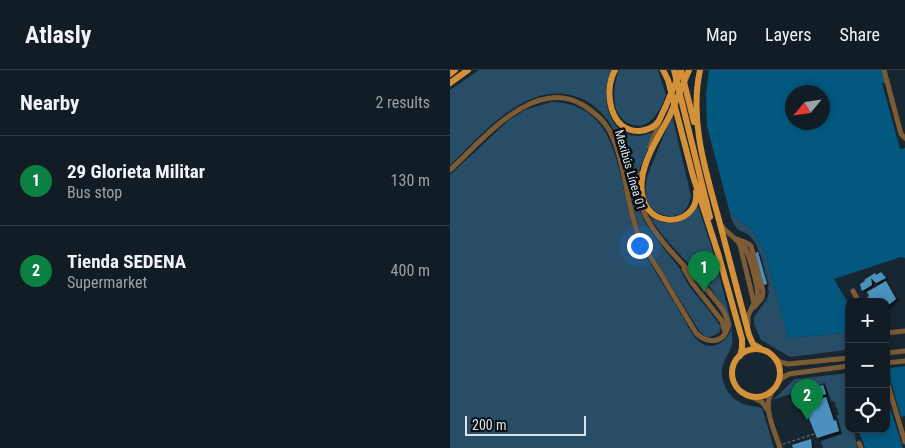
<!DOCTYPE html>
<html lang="en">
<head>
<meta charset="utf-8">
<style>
	body { margin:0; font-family:"Roboto Condensed",sans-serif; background:#1e2931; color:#f1f3f6 }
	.controls { position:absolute; right:15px; bottom:15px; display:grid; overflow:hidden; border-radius:10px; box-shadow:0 2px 8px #0003 }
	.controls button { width:45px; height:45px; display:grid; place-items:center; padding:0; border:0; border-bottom:1px solid #303a41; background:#111c24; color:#f1f3f6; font:25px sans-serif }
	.compass { position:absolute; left:335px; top:15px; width:45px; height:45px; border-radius:50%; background:#111c24; box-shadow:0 2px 8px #0003; rotate:241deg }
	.scale { position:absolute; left:15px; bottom:12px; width:121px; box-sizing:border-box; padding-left:5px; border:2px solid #dae3ea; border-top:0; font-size:14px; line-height:18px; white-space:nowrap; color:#dae3ea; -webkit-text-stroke:4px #080e13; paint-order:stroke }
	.you { position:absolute; left:189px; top:175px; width:18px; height:18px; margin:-12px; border:4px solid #fff; border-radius:50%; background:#1a73e8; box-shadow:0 0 0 8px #1a73e833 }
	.badge { display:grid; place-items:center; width:32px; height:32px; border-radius:50%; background:#0b8043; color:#fff; font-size:16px; font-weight:700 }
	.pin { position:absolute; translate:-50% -41px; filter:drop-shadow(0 1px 2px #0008) }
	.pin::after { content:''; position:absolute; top:26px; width:18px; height:15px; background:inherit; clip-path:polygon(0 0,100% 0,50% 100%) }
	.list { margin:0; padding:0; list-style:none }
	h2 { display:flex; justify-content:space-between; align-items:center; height:65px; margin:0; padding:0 20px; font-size:21px }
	h2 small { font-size:16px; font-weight:400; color:#9ca1a6 }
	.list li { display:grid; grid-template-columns:32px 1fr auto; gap:15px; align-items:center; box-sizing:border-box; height:90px; padding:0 20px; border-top:1px solid #303a41 }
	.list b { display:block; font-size:19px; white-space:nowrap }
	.list p { margin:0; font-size:16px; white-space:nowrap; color:#9ca1a6 }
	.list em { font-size:16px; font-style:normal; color:#9ca1a6 }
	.icon { flex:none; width:28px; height:28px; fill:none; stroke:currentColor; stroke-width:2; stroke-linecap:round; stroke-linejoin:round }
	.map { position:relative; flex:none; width:455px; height:378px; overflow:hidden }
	header { display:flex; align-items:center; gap:30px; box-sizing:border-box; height:70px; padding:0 25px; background:#111c24; border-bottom:1px solid #303a41 }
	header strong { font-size:24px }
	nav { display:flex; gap:28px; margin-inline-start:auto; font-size:18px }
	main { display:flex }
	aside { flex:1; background:#111c24 }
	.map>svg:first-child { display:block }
	.green { fill:#274e66 }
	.forest { fill:#03587f; fill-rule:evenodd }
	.building { fill:#4c91bb; filter:url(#shadow) }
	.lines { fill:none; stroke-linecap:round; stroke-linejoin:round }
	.path { stroke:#7c8891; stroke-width:1; stroke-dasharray:2.5 2.5; stroke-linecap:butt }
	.minor { stroke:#7c5b35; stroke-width:5 }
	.major { stroke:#d59137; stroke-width:6 }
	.major-bridge { stroke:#d59137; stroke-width:6 }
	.labels { text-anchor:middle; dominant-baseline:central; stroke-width:5; stroke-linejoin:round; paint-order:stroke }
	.street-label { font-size:12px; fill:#dae3ea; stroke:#080e13 }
</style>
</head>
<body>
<header>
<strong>Atlasly</strong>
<nav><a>Map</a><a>Layers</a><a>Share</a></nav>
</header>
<main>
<aside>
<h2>Nearby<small>2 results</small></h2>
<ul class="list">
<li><span class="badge">1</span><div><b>29 Glorieta Militar</b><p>Bus stop</p></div><em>130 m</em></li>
<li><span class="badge">2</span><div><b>Tienda SEDENA</b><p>Supermarket</p></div><em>400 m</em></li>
</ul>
</aside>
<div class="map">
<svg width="455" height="378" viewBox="0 0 455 378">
	<defs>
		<filter id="shadow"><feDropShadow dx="2" dy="2" stdDeviation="1" flood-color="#0009"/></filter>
	</defs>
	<rect width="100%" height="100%" fill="#172630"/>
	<path class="green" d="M29 0H161C151 22 155 65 188 66 193 66 197 63 203 63 200 80 189 94 187 110 182 146 207 168 226 194 232 201 235 210 240 217 250 230 262 243 271 257L269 263 258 268 250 262C237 242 225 221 212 201 205 188 195 175 190 161 178 127 178 88 161 55 154 43 142 33 130 28 78 7 33 64 0 95V20Z
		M169 0H208L216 25C213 32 210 40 205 46 192 64 169 55 165 35 163 22 165 11 169 0Z
		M101 32C177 33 166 123 189 173 194 185 202 195 208 206 220 226 232 245 243 265 256 282 271 278 281 261 278 221 219 182 200 147 217 158 241 155 247 133L264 185 282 255C281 262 283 268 282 274 281 281 276 286 274 292 267 310 279 331 297 335 302 337 307 336 312 338L324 378H0V105L59 50 75 40Z
		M222 45 241 126C240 129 239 134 237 137 227 153 204 146 197 131 194 124 196 114 197 107Z
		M280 143 301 159 315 183 338 268 394 263 396 280 340 287 311 270 304 254V247L317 229 319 222C315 207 312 184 304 171 294 156 286 168 280 143Z
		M399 303V359H404L407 378H373L371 371 392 364 387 346 389 344 384 331H381L375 313 322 330C332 324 336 315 345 309Z"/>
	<path class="forest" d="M259 0H432L435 13H432L450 79 455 78V188L451 187 384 209 399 235V280H396L394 263 338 268 315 183 301 159 280 143 257 56 256 25ZM342 22H372V52H342Z
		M455 296V346L451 347 441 312 440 298Z
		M436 325 453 378H415L408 359H436Z"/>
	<path class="building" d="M308 182 317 214 313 215 305 183Z
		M431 202 436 208 426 213 421 208 422 215 412 221 410 214 415 211 414 210 425 203 426 205Z
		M436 211 446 229 436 237V232H418L416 229 419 226 417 222Z
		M373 315 376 324 370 326 371 329 376 327 384 351 386 350 389 361 367 368 358 346 353 323 355 322V321Z
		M361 369 362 378H343L342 375Z"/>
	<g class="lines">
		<path class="path" d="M333 374 364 364"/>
		<path class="minor" d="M434 0 451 64 455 68
			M200 77 210 50
			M0 100C32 71 84 5 133 35 147 44 157 53 163 68 176 98 176 133 188 164 194 178 203 191 211 204 222 223 234 243 246 263 257 274 273 274 278 257 278 244 270 236 263 227 237 195 177 150 190 104
			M271 155C276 163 286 167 290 175L304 233 298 246V254
			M287 169 297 173 301 176 313 221 312 228 304 237
			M291 171C299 181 310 219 307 231
			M234 199 243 214 272 251 275 262
			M403 221 409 232
			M436 263 455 261
			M436 283 455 281
			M325 288 330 292 338 294 399 288
			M436 293 455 291
			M436 294 437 312 455 372
			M327 314 332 308 339 304 399 296
			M323 320C311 336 325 361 330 378
			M298 325 312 332 317 339
			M409 373 411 378"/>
		<path class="major" d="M165 0C153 21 160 63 190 61 197 60 204 58 208 52 211 48 212 43 215 38
			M213 0 218 10 243 106 268 183 292 269V278L290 286
			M224 0 260 147
			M231 0 244 52
			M250 0C239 51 256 102 269 150 279 189 289 227 299 265L303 274 313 280
			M0 4 5 0
			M0 13 18 0
			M220 45C210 65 195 86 192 109 185 163 250 159 246 122
			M282 303a24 24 0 1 1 48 0a24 24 0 1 1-48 0Z"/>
		<path class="major-bridge" d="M215 38 231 0
			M220 45 239 0"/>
	</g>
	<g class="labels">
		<g class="street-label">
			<text transform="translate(180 100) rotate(74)">Mexibús Línea 01</text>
		</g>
	</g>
</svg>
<div class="controls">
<button>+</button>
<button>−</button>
<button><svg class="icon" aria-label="locate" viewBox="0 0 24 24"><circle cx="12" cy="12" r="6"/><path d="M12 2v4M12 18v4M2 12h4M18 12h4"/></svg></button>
</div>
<svg class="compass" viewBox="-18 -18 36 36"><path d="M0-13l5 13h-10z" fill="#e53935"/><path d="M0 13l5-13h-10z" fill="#9ca1a6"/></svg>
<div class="scale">200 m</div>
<div class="you"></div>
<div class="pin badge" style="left:254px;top:222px">1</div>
<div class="pin badge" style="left:357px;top:350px">2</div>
</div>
</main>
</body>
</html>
